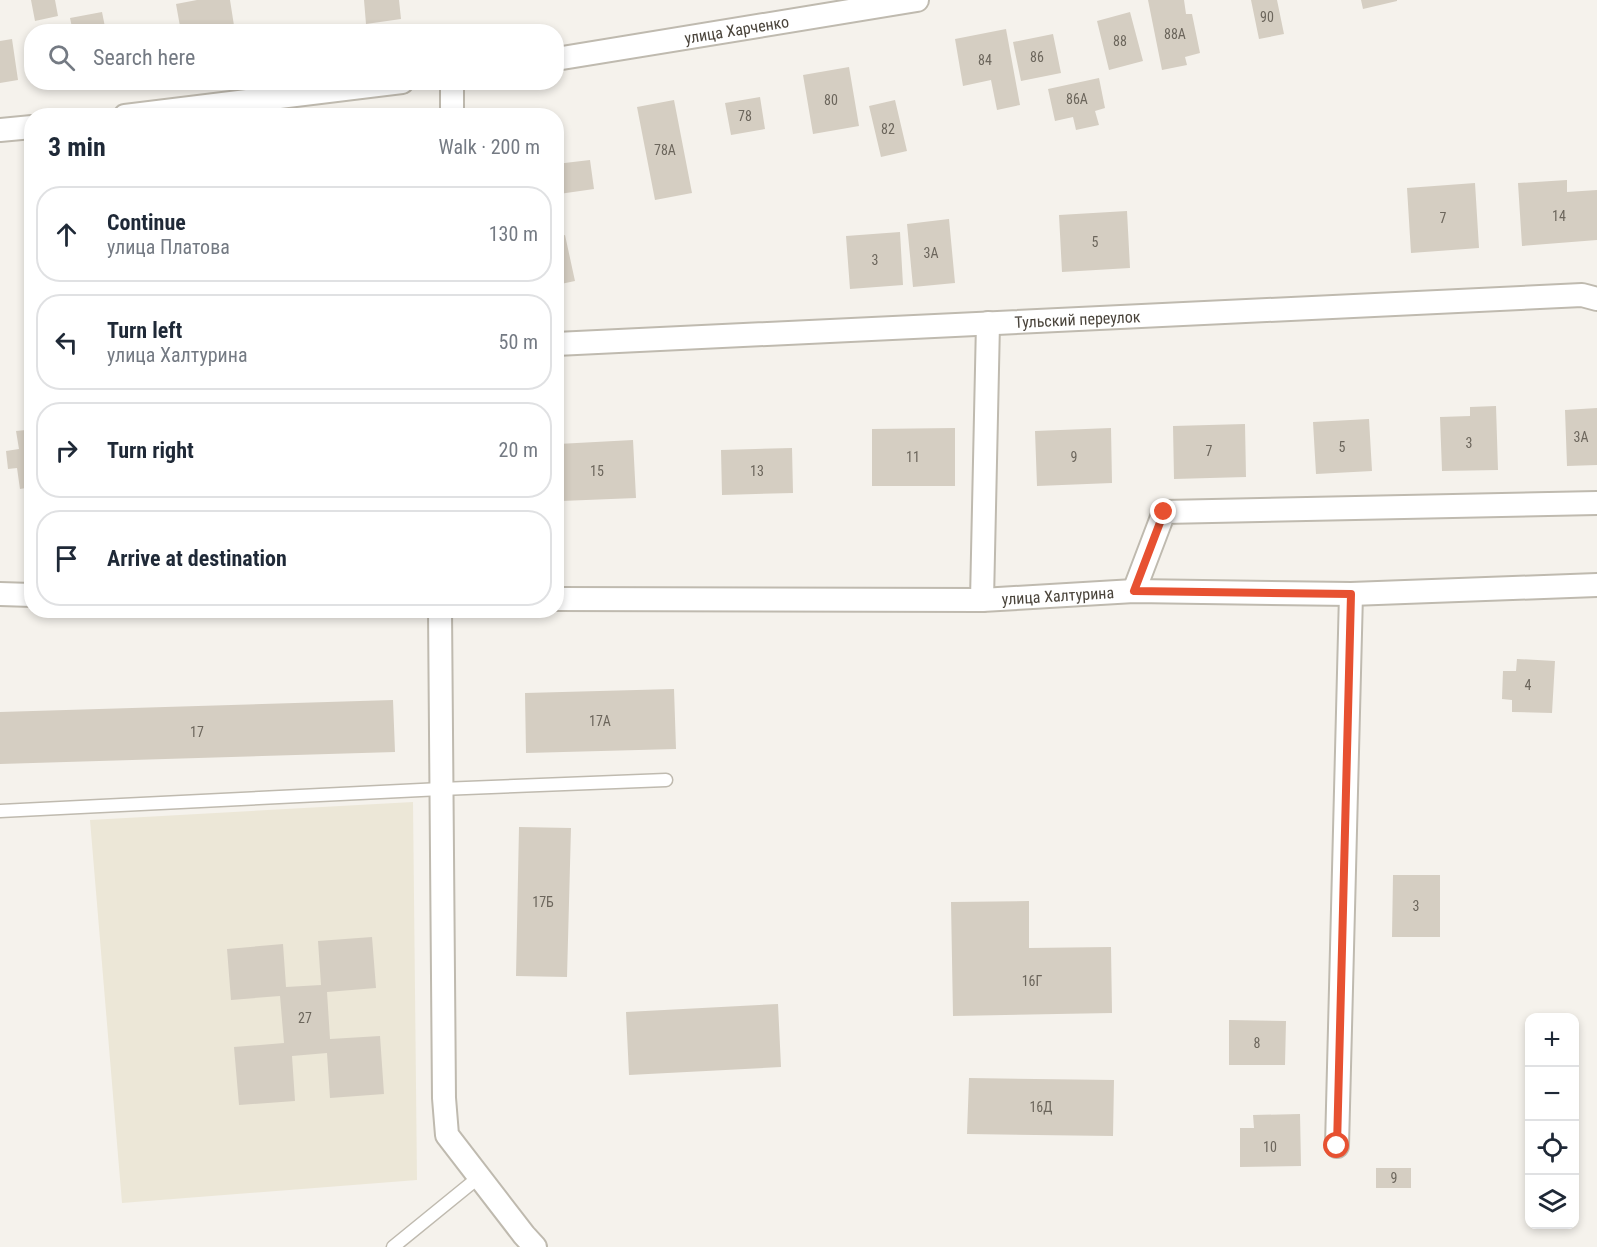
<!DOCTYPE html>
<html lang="en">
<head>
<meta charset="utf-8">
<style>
	body { margin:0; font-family:"Roboto Condensed",sans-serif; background:#f2f2f3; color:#1f2937 }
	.controls { position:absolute; right:18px; bottom:18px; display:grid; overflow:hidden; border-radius:12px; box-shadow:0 3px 9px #0003 }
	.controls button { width:54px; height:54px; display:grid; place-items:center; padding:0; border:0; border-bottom:2px solid #e0e1e3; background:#fff; color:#1f2937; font:30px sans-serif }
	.stop { position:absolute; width:18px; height:18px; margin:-14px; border:4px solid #e75131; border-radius:50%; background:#fff }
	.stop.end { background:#e75131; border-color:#fff; box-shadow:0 2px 6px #0008 }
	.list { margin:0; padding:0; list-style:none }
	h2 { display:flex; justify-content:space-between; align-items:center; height:78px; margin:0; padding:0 24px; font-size:26px }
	h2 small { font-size:20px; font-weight:400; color:#747a83 }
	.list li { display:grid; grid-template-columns:39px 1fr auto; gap:18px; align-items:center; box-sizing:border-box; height:96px; margin:0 12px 12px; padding:0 12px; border:2px solid #e0e1e3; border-radius:24px }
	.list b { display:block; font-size:22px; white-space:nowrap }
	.list p { margin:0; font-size:20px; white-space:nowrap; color:#747a83 }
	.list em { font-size:20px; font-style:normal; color:#747a83 }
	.icon { flex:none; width:33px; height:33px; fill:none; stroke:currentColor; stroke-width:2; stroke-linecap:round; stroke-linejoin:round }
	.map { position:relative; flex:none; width:1597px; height:1247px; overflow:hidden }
	.search { position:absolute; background:#fff; box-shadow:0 3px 9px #0003; left:24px; top:24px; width:540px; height:66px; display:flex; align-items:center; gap:15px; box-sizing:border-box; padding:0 21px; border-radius:24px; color:#747a83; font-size:22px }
	.panel { position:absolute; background:#fff; box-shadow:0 3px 9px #0003; left:24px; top:108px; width:540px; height:510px; border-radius:24px }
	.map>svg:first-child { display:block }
	.education { fill:#ece7d7 }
	.building { fill:#d5cec2 }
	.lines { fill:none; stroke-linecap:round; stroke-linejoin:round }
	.service-casing { stroke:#bfbaaf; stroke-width:15 }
	.minor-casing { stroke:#bfbaaf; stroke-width:26 }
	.service { stroke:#fff; stroke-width:12 }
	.minor { stroke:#fff; stroke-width:22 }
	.route { stroke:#e75131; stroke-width:8 }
	.labels { text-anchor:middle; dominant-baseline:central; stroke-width:4.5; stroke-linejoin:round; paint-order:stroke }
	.number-label { font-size:14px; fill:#6c665c }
	.street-label { font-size:16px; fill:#49433a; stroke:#fff }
</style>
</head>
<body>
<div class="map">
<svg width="1597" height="1247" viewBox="0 0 1597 1247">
	<rect width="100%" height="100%" fill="#f5f2ec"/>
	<path class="education" d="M413 802 417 1180 122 1203 90 820Z"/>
	<path class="building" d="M31 0H55L58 16 35 21Z
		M197 0H230L235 32H181L176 4Z
		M364 0H399L401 19 366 24Z
		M1148 0H1184L1186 14H1192L1200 53 1185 57 1187 65 1162 70Z
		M1251 0H1277L1284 34 1259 39Z
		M1361 0H1397V1L1363 9Z
		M102 12 106 32H73L70 18Z
		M1130 12 1143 61 1109 70 1097 21Z
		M1006 29 1020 105 997 110 991 80 963 86 955 39Z
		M1053 34 1061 73 1021 81 1013 42Z
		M12 39 18 80 0 83V41Z
		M849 67 859 126 813 134 803 75Z
		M1099 78 1105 108 1095 111 1099 125 1076 130 1073 117 1055 121 1048 89Z
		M760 97 765 129 731 135 725 103Z
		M674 100 692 193 655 200 637 107Z
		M895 100 907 151 881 157 869 106Z
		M590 160 594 189 559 194 556 164Z
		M1567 180V192L1597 190V240L1522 246 1518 183Z
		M1475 183 1479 248 1411 253 1407 188Z
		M1127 211 1130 268 1062 272 1059 215Z
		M949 219 955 283 913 287 907 224Z
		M900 232 903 285 850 289 846 236Z
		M565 235 575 281 556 285V237Z
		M1496 406 1498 470 1442 471 1440 417 1470 416V407Z
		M1597 408V465L1567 466 1565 410Z
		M32 416V487L20 489 17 468 8 469 6 451 19 449 16 431 26 430 24 417Z
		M1369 419 1372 471 1316 474 1313 422Z
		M1245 424 1246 477 1174 479 1173 426Z
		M955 428V486H872V429Z
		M1111 428 1112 483 1037 486 1035 431Z
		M633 440 636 498 561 501 558 444Z
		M792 448 793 493 722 495 721 450Z
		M1517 659 1555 661 1552 713 1512 712V700L1502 699 1503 671H1516Z
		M674 689 676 749 526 753 525 693Z
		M393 700 395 752 0 764V712Z
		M519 827 571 828 567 977 516 976Z
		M1393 875H1440V937H1392Z
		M1029 901V948L1111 947 1112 1013 953 1016 951 902Z
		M372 937 376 988 327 992 330 1039 380 1036 384 1094 330 1098 327 1053 292 1056 295 1101 239 1105 234 1047 284 1043 280 996 231 1000 227 949 283 944 286 987 321 985 318 941Z
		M778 1004 781 1067 629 1075 626 1012Z
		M1229 1020 1286 1021 1285 1065H1229Z
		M969 1078 1114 1080 1113 1136 967 1134Z
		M1300 1114 1301 1166 1240 1167V1128H1254L1253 1115Z
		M1376 1168H1411V1188H1376Z"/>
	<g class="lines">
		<defs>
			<path id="service" d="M0 811 441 789 666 780
				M393 1247 479 1177"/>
			<g id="minor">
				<path id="s1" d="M556 59 917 0"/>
				<path d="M125 116 402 82"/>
				<path d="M452 116V82"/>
				<path d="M0 130 32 127"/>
				<path id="s2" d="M556 344 1582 295 1597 299"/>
				<path d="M1134 591 1164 512 1597 503"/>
				<path d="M0 594 32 595"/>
				<path id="s3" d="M556 599 982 600 1134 591 1351 594 1597 585"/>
				<path d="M982 600 988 323"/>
				<path d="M440 610 444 1098 447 1135 524 1235 535 1247"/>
				<path d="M1337 1146 1351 594"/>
			</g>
		</defs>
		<use href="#service" class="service-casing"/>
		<use href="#minor" class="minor-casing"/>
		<use href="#service" class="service"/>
		<use href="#minor" class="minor"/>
	</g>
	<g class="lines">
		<path class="route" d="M1164 512 1134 591 1351 594 1337 1146"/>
	</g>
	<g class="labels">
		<g class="number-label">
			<text x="1267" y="17">90</text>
			<text x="1175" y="34">88А</text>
			<text x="1120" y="41">88</text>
			<text x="1037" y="57">86</text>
			<text x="985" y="60">84</text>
			<text x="1077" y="99">86А</text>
			<text x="831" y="100">80</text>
			<text x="745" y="116">78</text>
			<text x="888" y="129">82</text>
			<text x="665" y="150">78А</text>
			<text x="1559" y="216">14</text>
			<text x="1443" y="218">7</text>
			<text x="1095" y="242">5</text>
			<text x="931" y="253">3А</text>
			<text x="875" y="260">3</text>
			<text x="1581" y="437">3А</text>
			<text x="1469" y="443">3</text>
			<text x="1342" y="447">5</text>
			<text x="1209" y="451">7</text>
			<text x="913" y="457">11</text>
			<text x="1074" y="457">9</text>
			<text x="597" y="471">15</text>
			<text x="757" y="471">13</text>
			<text x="1528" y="685">4</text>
			<text x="600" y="721">17А</text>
			<text x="197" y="732">17</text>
			<text x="543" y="902">17Б</text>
			<text x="1416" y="906">3</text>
			<text x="1032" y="981">16Г</text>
			<text x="305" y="1018">27</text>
			<text x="1257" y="1043">8</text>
			<text x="1041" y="1107">16Д</text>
			<text x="1270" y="1147">10</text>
			<text x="1394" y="1178">9</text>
		</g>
		<g class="street-label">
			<text stroke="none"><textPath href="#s1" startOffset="183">улица Харченко</textPath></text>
			<text stroke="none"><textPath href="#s2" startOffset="522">Тульский переулок</textPath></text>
			<text stroke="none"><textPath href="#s3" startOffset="502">улица Халтурина</textPath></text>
		</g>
	</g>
</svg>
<div class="controls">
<button>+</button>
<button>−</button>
<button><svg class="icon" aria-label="locate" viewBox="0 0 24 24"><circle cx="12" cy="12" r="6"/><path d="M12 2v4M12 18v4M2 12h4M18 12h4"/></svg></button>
<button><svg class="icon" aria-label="layers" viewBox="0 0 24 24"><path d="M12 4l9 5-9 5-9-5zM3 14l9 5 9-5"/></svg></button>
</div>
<div class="stop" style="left:1337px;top:1146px"></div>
<div class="stop end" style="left:1164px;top:512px"></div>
<div class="search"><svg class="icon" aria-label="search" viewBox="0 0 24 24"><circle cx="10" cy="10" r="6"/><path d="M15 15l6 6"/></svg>Search here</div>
<section class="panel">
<h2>3 min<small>Walk · 200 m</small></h2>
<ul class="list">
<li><svg class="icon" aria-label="ahead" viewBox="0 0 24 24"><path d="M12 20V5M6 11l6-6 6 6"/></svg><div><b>Continue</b><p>улица Платова</p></div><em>130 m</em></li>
<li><svg class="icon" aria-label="left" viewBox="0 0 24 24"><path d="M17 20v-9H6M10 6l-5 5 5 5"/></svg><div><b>Turn left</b><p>улица Халтурина</p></div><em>50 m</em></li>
<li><svg class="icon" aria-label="right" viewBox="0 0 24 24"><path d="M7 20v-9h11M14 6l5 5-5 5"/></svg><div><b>Turn right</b></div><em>20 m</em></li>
<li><svg class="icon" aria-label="arrive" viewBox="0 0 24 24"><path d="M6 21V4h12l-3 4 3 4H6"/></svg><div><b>Arrive at destination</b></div></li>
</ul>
</section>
</div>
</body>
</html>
